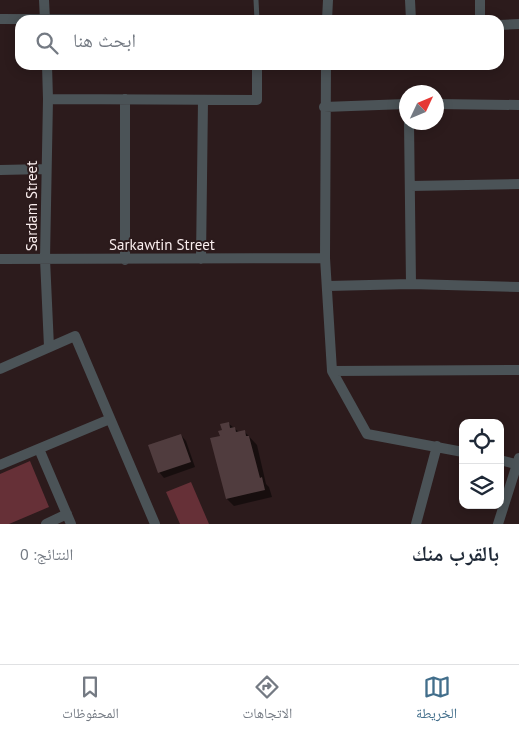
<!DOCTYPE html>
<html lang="ar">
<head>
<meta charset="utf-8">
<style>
	body { margin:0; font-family:"PT Sans","Noto Naskh Arabic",sans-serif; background:#f2f2f3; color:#1f2937; direction:rtl }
	.controls { position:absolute; right:15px; bottom:15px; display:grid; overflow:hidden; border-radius:10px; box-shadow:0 2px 12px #0003 }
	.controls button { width:45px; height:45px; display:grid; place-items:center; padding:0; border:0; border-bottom:1px solid #e0e1e3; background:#fff; color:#1f2937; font:25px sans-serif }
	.compass { position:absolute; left:399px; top:85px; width:45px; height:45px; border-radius:50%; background:#fff; box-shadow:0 2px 12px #0003; rotate:46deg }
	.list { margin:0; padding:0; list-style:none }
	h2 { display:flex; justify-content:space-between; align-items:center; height:65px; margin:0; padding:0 20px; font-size:21px }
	h2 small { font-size:16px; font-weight:400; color:#747a83 }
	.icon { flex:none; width:28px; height:28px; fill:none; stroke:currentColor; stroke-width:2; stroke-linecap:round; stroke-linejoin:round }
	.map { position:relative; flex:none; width:519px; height:524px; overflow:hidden; direction:ltr }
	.search { position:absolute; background:#fff; box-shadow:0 2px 12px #0003; left:15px; right:15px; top:15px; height:55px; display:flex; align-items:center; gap:12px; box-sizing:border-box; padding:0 18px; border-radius:15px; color:#747a83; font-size:19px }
	.sheet { height:140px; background:#fff }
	nav { display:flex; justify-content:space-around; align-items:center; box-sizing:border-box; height:70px; border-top:1px solid #e0e1e3; background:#fff; font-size:14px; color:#747a83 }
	nav a { display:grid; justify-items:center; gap:2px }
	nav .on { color:#426e8b }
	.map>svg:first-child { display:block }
	.green { fill:#663037 }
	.shadow { fill:#0007 }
	.building { fill:#503c3e }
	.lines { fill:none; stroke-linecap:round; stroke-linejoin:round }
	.lane { stroke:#4b5357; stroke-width:5 }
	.street { stroke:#4b5357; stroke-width:10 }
	.labels { text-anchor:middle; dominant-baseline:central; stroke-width:4; stroke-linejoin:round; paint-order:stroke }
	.street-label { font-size:15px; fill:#faeeee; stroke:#2c1b1c }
</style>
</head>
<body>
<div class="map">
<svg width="519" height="524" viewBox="0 0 519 524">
	<rect width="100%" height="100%" fill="#2c1b1c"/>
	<path class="green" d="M30 461 49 507 9 524H0V474Z
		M191 482 209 524H180L166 492Z"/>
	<path class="shadow" d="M228 423 239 432 244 431 257 445 266 484 269 487 272 497 234 506 227 499 223 430Z
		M181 435 186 441 195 467 164 478 159 472Z"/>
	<path class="building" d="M229 422 230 428 235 427 236 432 245 430 246 436H249L260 478 262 477 265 490 226 499 210 438 220 436 218 431 222 430 220 424Z
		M181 434 191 462 158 473 148 445Z"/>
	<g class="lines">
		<path class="lane" d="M256 0 257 20"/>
		<path class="street" d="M44 0 45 20
			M410 0 411 20
			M0 19 238 20
			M327 20 328 0
			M480 20V0
			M499 25 519 24
			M47 65 48 99 45 259 49 347
			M326 65 325 258 332 371 367 434 463 452
			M48 99 257 100V65
			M125 99V260
			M436 104 519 105
			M324 107 406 104
			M409 122 411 284
			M0 170 46 169
			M410 186 519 184
			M0 259 325 258
			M201 259 203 100
			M328 286 411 284 519 287
			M0 369 75 336 155 524
			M332 371 519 370
			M39 449 71 524
			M500 460 519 465
			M0 465 110 419
			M46 524 67 514
			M416 524 437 446
			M498 524 519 458"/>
	</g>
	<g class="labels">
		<g class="street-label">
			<text transform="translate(31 206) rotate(-90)">Sardam Street</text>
			<text x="162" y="244">Sarkawtin Street</text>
		</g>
	</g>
</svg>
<div class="controls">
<button><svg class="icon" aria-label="locate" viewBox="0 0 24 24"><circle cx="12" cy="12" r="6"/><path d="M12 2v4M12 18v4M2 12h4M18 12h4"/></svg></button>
<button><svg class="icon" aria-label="layers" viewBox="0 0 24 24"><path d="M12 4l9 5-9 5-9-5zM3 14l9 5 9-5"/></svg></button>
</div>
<svg class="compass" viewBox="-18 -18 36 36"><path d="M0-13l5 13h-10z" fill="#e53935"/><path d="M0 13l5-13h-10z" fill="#747a83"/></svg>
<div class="search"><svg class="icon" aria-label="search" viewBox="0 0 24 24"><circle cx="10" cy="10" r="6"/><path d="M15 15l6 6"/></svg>ابحث هنا</div>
</div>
<section class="sheet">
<h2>بالقرب منك<small>النتائج: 0</small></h2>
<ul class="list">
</ul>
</section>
<nav>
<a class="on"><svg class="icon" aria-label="map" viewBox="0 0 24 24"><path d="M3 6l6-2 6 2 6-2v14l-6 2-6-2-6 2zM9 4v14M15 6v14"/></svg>الخريطة</a>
<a><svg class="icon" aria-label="directions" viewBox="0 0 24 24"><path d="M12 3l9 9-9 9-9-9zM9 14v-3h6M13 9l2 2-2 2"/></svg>الاتجاهات</a>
<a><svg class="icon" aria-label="saved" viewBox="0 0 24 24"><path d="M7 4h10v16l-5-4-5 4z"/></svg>المحفوظات</a>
</nav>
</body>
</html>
